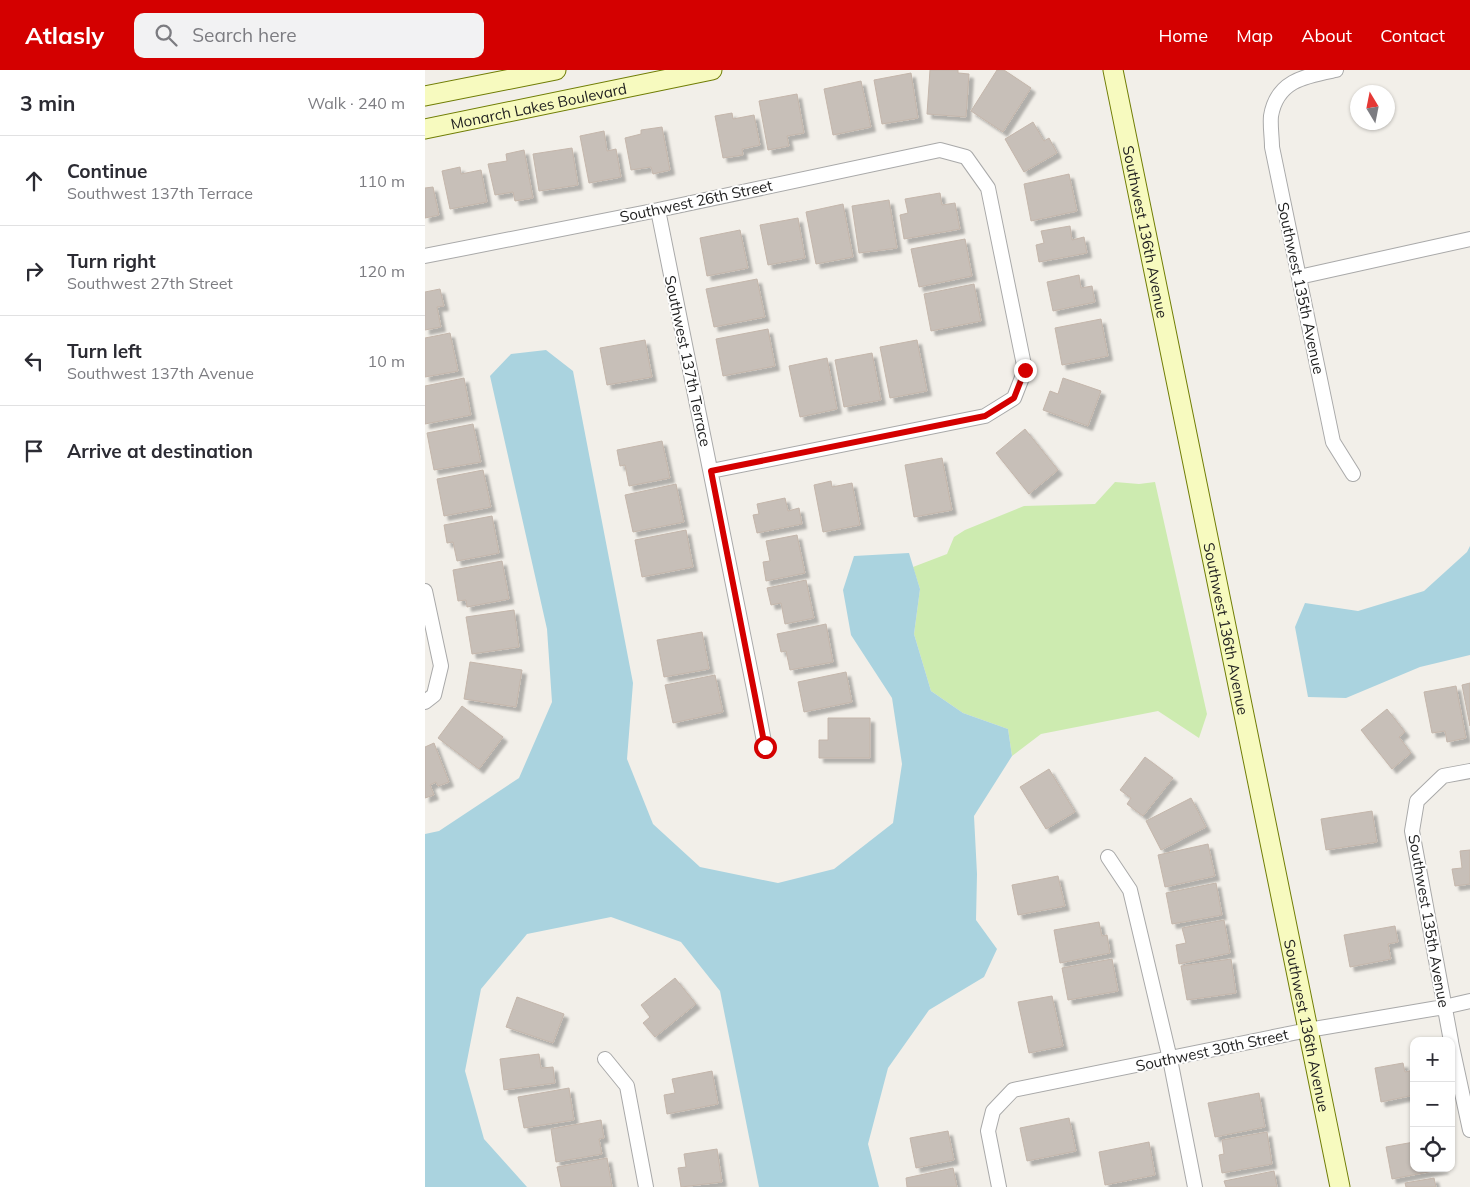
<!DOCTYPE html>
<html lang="en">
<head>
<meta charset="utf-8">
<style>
	body { margin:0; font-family:Mulish,sans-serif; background:#f2f2f3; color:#2b2b33 }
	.controls { position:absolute; right:15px; bottom:15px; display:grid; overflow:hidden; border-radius:10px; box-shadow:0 1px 4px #0004 }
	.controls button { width:45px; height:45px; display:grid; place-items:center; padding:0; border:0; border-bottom:1px solid #e1e1e2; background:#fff; color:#2b2b33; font:25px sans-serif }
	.compass { position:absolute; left:925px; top:15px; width:45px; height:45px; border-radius:50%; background:#fff; box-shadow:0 1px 4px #0004; rotate:350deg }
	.stop { position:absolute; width:15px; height:15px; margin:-11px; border:4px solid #d40000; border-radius:50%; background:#fff }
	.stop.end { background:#d40000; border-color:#fff; box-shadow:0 1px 5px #0008 }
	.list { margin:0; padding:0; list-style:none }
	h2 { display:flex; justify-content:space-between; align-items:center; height:65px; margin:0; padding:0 20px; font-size:21px }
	h2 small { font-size:16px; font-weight:400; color:#7c7c81 }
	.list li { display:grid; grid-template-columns:32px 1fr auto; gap:15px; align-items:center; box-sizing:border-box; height:90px; padding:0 20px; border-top:1px solid #e1e1e2 }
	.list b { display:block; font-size:19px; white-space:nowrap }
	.list p { margin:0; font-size:16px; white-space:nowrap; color:#7c7c81 }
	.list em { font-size:16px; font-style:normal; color:#7c7c81 }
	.icon { flex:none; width:28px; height:28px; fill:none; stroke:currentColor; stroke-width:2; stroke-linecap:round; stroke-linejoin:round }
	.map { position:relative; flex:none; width:1045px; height:1117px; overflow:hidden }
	header { display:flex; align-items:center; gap:30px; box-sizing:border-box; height:70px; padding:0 25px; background:#d40000; color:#fff }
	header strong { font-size:24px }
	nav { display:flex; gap:28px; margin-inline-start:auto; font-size:18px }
	.search { width:350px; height:45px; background:#f2f2f3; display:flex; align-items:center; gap:12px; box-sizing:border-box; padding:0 18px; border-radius:10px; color:#7c7c81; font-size:19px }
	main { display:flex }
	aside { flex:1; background:#fff }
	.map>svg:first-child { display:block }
	.grass { fill:#cdebb0 }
	.water { fill:#aad3df }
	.building { fill:#c7bfb8; stroke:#c4b6ab; filter:url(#shadow) }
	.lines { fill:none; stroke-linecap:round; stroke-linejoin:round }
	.street-casing { stroke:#a9a9a9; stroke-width:16 }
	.secondary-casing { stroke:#707d05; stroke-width:21 }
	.street { stroke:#fff; stroke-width:14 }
	.secondary { stroke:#f7fabf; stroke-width:19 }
	.route { stroke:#d40000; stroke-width:6 }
	.labels { text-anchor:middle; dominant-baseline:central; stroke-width:4; stroke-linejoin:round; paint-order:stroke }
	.street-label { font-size:15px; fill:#222; stroke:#fff }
</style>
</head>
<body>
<header>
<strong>Atlasly</strong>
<div class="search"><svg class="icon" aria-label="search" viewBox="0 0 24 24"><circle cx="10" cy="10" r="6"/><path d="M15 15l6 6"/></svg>Search here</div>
<nav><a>Home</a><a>Map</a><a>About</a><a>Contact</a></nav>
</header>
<main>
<aside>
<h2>3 min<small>Walk · 240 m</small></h2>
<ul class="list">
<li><svg class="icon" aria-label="ahead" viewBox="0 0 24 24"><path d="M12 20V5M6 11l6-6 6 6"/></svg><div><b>Continue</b><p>Southwest 137th Terrace</p></div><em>110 m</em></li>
<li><svg class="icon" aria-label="right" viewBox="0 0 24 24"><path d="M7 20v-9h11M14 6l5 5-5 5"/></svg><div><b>Turn right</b><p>Southwest 27th Street</p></div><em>120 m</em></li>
<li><svg class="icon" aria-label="left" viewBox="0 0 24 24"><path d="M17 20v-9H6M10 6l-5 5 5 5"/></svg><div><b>Turn left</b><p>Southwest 137th Avenue</p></div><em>10 m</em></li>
<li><svg class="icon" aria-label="arrive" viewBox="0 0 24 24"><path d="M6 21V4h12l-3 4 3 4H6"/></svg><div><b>Arrive at destination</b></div></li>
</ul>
</aside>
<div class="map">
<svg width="1045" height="1117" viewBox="0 0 1045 1117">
	<defs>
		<filter id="shadow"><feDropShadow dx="4.5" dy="4.5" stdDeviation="1" flood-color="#0004"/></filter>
	</defs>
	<rect width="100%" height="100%" fill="#f2efe9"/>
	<path class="grass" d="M690 412 714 414 730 412 782 644 774 668 733 641 616 664 587 686 583 659 538 643 506 621 489 564 495 519 488 497 522 484 529 467 540 460 599 436 670 434Z"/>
	<path class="water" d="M121 280 148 301 208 613 202 689 228 754 275 797 353 813 409 799 468 753 477 694 467 628 426 565 418 520 429 486 484 483 495 519 489 564 506 621 538 643 583 659 587 686 549 746 552 804 551 850 572 879 559 907 504 940 463 998 443 1074 454 1117H334L295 921 256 872 186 847 102 864 56 919 40 1001 59 1069 102 1117H0V764L14 761 94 708 127 632 122 559 65 306 86 284Z
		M1045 476V585L995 597 921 628 883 627 870 557 880 533 933 541 999 521 1042 482Z"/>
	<path class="building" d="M505 0H533V3L544 4 541 47 502 44Z
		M572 0H579L606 18 578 62 546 41Z
		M486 3 493 48 457 54 449 10Z
		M436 11 446 57 408 65 399 19Z
		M372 24 379 63 362 66 364 76 343 80 334 31Z
		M307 43 308 49 329 45 335 75 317 79 318 85 298 88 290 46Z
		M608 52 619 71 624 68 632 83 599 102 580 69Z
		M237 57 245 100 228 104 226 97 206 100 200 68 216 64V60Z
		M179 61 182 81 191 79 196 107 164 113 155 66Z
		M147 78 153 115 114 121 108 84Z
		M99 80 108 128 90 131 88 122 70 125 63 94 82 91 81 84Z
		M35 97 36 104 56 100 62 132 25 139 17 101Z
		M644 104 652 141 606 151 599 114Z
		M8 117 14 145 0 148V118Z
		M515 123 517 135 530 133 535 159 479 169 475 145 483 143 480 129Z
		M464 130 472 178 434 183 427 136Z
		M418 134 428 187 391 194 381 142Z
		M373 148 380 188 343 195 335 155Z
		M645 156 647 170 659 167 662 183 614 192 611 175 619 173 616 161Z
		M315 160 323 198 282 206 275 168Z
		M540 169 547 206 494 217 486 179Z
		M654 205 656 218 667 216 670 232 628 241 622 212Z
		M332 209 340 247 289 257 281 219Z
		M549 214 556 251 506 261 499 224Z
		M15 219 19 236 12 237 16 257 0 260V222Z
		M676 249 683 286 637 295 630 258Z
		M343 259 350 296 298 306 291 269Z
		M25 263 33 301 0 307V268Z
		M220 270 227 307 182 315 175 278Z
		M492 270 502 321 465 328 455 277Z
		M447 283 456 330 419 337 410 290Z
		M402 288 412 339 375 347 364 296Z
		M39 308 46 345 0 354V316Z
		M638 308 676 321 663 356 618 340 625 321 633 324Z
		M48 354 56 392 9 400 2 363Z
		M600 359 633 400 604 424 571 383Z
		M237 371 245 408 204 416 200 395 195 396 192 380Z
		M517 388 527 440 489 447 480 395Z
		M58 400 66 437 19 446 12 409Z
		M406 411 407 417 427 413 435 455 398 462 389 415Z
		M251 414 259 452 208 462 200 425Z
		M360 428 363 441 374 438 377 454 332 463 328 445 334 444 332 434Z
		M67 446 74 483 32 491 28 472 22 473 19 455Z
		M261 460 268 497 217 507 210 470Z
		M372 465 380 503 341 511 338 492 345 491 341 471Z
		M77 491 84 529 42 537 41 530 33 531 28 500Z
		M381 510 389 548 360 554 356 533 346 535 342 518Z
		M89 540 94 577 47 584 41 547Z
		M401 554 408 592 365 600 361 581 356 582 352 564Z
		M277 562 284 599 239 607 232 570Z
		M45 592 97 600 91 637 39 629Z
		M421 602 427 632 379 642 373 612Z
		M290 605 298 642 248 653 240 615Z
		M1045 613V656L1037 615Z
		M1031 616 1041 668 1022 672 1020 661 1007 663 999 622Z
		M37 636 78 667 54 699 13 668Z
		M962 639 980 662 974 667 986 683 967 699 936 660Z
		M403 648H445V688H394V670H403Z
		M9 673 24 712 13 716 11 712 5 715 9 725 0 728V677Z
		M720 687 748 708 718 746 702 734 706 728 695 720Z
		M624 699 650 742 621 759 595 717Z
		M766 728 781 757 736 780 721 751Z
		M947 741 952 772 901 780 896 749Z
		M783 774 790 806 740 817 733 785Z
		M1045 780V814L1030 816 1027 799 1037 798 1035 781Z
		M633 806 640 836 593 845 587 815Z
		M791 813 797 845 747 854 741 823Z
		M799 850 805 883 754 894 751 875 761 873 757 858Z
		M674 852 677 866 682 865 685 883 635 893 629 860Z
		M970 856 973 872 963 874 966 889 925 897 919 865Z
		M687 889 693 921 643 930 637 898Z
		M806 889 811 923 762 930 756 896Z
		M250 908 271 934 230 967 218 953 225 947 216 935Z
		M627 926 638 976 604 983 593 932Z
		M92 927 139 944 128 973 81 957Z
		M114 984 116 998 128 997 130 1013 79 1020 75 989Z
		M978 993 980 1002 989 1000V1025L956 1032 950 998Z
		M287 1001 293 1034 242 1044 239 1025 250 1023 247 1009Z
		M144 1018 149 1050 99 1058 93 1027Z
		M834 1023 840 1057 790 1067 783 1033Z
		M644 1048 651 1081 602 1091 595 1058Z
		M176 1050 179 1068 174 1069 177 1084 131 1092 126 1059Z
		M523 1061 529 1090 491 1098 485 1068Z
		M842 1062 847 1094 797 1103 794 1085 799 1084 797 1070Z
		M724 1072 730 1105 680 1115 674 1082Z
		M989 1072V1098L1019 1099 967 1109 961 1077Z
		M292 1079 297 1112 256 1117 253 1098 261 1097 259 1084Z
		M182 1088 187 1117H136L132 1097Z
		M528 1098 532 1117H482L481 1108Z
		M849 1101 852 1117H801L799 1111Z
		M1009 1108 1011 1117H981L980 1113Z"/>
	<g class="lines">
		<defs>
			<path id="street" d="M911 0C881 6 852 10 846 46 845 56 847 67 847 77L908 372 928 404
				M233 140 330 624 340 677
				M0 186 233 140 515 80 541 87 563 118 600 300 589 328 560 346 286 401
				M874 207 1045 169
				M0 521 16 596 9 625 0 632
				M683 787 705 820 745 989 770 1117
				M1026 971 987 761 992 731 1018 706 1045 701
				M1026 972 1045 1060
				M180 989 202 1016 221 1117
				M574 1117 563 1061 568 1041 588 1020 883 960 1019 937 1045 931"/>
			<g id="secondary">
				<path id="s1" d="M688 0 915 1117"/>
				<path d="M0 26 131 0"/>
				<path id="s2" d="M0 59 287 0"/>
			</g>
		</defs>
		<use href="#street" class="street-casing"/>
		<use href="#secondary" class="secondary-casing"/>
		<use href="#street" class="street"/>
		<use href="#secondary" class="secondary"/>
	</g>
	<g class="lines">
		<path class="route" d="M340 677 286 401 560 346 589 328 600 300"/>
	</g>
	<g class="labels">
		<g class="street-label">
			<text stroke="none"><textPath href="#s2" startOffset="116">Monarch Lakes Boulevard</textPath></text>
			<text transform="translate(271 131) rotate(-12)">Southwest 26th Street</text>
			<text stroke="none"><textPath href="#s1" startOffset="165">Southwest 136th Avenue</textPath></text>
			<text transform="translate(876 218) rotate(78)">Southwest 135th Avenue</text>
			<text transform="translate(263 291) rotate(78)">Southwest 137th Terrace</text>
			<text stroke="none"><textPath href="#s1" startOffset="570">Southwest 136th Avenue</textPath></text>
			<text transform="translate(1004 851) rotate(80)">Southwest 135th Avenue</text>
			<text stroke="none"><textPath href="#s1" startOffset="975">Southwest 136th Avenue</textPath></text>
			<text transform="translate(787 980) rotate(-12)">Southwest 30th Street</text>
		</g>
	</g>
</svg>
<div class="controls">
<button>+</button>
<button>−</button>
<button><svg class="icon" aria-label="locate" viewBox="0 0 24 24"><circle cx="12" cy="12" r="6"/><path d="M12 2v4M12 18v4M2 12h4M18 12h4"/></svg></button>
</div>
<svg class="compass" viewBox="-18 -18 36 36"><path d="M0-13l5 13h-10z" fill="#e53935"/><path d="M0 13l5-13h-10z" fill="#7c7c81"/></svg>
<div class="stop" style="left:340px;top:677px"></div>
<div class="stop end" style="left:600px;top:300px"></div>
</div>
</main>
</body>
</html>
